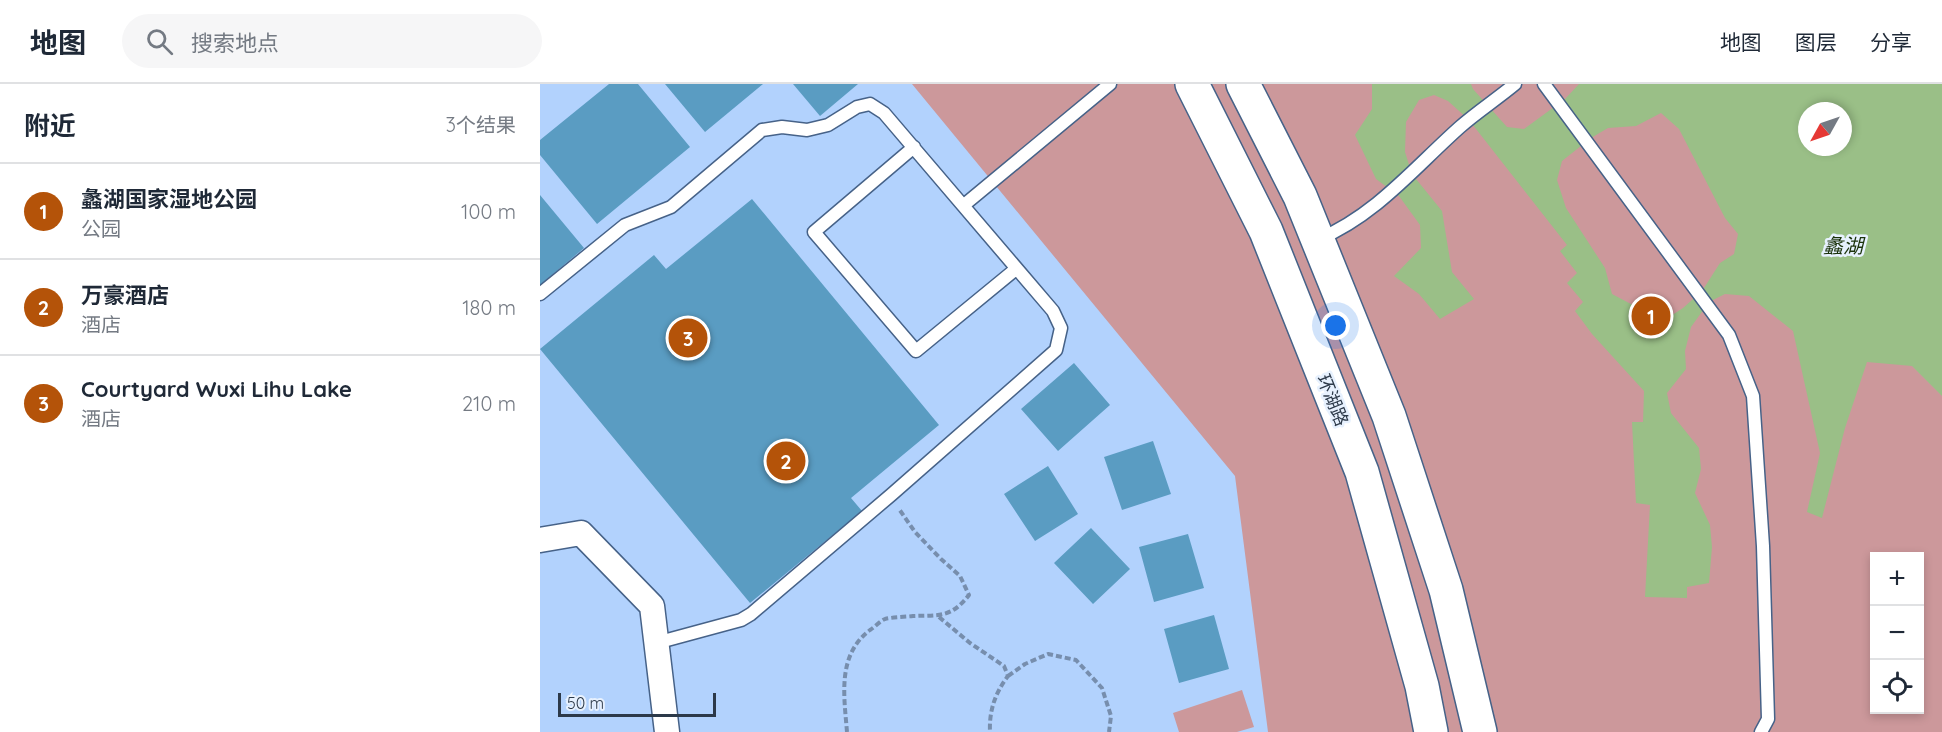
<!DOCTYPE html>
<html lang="zh">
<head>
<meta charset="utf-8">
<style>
	body { margin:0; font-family:Quicksand,"Noto Sans SC",sans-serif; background:#f6f6f7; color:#1f2937 }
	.controls { position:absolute; right:18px; bottom:18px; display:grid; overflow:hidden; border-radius:0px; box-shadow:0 3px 9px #0003 }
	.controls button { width:54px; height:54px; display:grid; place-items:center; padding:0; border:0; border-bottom:2px solid #e0e1e3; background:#fff; color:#1f2937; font:30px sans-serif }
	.compass { position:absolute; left:1258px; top:18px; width:54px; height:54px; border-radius:50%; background:#fff; box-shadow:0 3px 9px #0003; rotate:230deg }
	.scale { position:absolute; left:18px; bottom:15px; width:158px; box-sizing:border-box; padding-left:6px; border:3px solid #2c3949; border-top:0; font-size:16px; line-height:21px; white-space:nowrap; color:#2c3949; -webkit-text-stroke:4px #e7f1fe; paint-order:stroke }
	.you { position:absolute; left:796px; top:242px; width:21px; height:21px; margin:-15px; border:4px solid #fff; border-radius:50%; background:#1a73e8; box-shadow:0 0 0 9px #1a73e833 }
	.badge { display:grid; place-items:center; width:39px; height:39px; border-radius:50%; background:#b45309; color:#fff; font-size:20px; font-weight:700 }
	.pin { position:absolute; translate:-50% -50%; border:3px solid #fff; box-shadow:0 2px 6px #0006 }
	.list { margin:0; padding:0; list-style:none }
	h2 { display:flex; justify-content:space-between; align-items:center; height:78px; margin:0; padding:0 24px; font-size:26px }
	h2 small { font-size:20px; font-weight:400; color:#747a83 }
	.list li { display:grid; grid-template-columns:39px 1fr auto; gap:18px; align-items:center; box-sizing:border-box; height:96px; padding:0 24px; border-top:2px solid #e0e1e3 }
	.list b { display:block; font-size:22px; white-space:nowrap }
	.list p { margin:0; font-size:20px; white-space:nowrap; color:#747a83 }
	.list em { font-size:20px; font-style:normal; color:#747a83 }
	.icon { flex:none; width:33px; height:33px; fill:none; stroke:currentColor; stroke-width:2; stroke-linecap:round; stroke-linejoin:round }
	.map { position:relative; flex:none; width:1402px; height:648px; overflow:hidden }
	header { display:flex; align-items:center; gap:36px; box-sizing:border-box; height:84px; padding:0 30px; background:#fff; border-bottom:2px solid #e0e1e3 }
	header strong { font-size:28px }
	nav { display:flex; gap:33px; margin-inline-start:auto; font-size:21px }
	.search { width:420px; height:54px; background:#f6f6f7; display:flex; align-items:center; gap:15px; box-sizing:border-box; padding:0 21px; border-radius:33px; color:#747a83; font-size:22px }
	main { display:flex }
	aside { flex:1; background:#fff }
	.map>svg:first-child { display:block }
	.green { fill:#cc989b; fill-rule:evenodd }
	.water { fill:#9abf87; fill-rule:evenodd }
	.building { fill:#5a9cc2 }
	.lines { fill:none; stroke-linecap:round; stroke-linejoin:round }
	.lane-casing { stroke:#466288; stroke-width:15 }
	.street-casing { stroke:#466288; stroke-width:27 }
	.secondary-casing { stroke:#466288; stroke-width:36 }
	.path { stroke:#778ead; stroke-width:4; stroke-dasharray:6 3; stroke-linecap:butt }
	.lane { stroke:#fff; stroke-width:12 }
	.street { stroke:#fff; stroke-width:24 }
	.secondary { stroke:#fff; stroke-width:33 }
	.labels { text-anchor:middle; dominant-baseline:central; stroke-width:5; stroke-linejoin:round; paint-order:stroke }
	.street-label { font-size:18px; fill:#2c3949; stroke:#e7f1fe }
	.water-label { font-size:20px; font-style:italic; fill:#1a320a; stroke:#e7f1fe }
</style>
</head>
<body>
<header>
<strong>地图</strong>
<div class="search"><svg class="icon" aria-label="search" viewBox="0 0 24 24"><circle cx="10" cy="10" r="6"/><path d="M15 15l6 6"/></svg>搜索地点</div>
<nav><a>地图</a><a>图层</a><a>分享</a></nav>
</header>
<main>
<aside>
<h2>附近<small>3个结果</small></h2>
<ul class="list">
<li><span class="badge">1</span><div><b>蠡湖国家湿地公园</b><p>公园</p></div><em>100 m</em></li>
<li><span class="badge">2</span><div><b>万豪酒店</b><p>酒店</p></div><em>180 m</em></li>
<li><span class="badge">3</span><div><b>Courtyard Wuxi Lihu Lake</b><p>酒店</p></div><em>210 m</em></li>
</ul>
</aside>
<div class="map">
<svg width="1402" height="648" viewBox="0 0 1402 648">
	<rect width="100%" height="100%" fill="#b2d2fd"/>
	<path class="green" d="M372 0H1402V648H728L695 392ZM1267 27H1303V63H1267ZM1334 472H1380V626H1334Z
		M702 606 714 643 697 648H639L633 629Z"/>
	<path class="water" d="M832 0H931L933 5 967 43 984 45 1025 15 1039 0H1402V312L1372 282 1327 278 1305 344 1282 434 1267 428 1280 369 1253 247 1209 212 1185 210 1169 218 1151 243 1145 267 1146 285 1127 309 1131 329 1159 364 1161 385 1155 409 1170 441 1172 463 1169 499 1147 503V514L1105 513 1110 421 1096 419 1092 338H1103L1104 307 1052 250 1035 227 1043 218 1027 199 1037 189 1020 167 1027 161 929 36 908 17 894 11 879 16 866 38 865 68 872 90 902 127 912 188 934 215 900 235 879 210 854 192 881 164 880 141 859 112 836 95 815 51 832 25ZM1267 27H1303V63H1267ZM1121 29 1139 45 1185 134 1198 150 1194 170 1180 179 1162 207 1143 224 1123 237 1072 210 1065 184 1026 124 1017 96 1022 77 1051 54 1068 44 1096 42Z"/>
	<path class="building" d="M69 0H98L150 63 57 140 0 71V56Z
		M125 0H223L165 48Z
		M253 0H318L280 32Z
		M0 111 44 164 0 201Z
		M212 115 399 341 311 414 322 427 210 519 0 265 114 171 126 185Z
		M534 279 570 321 518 367 481 325Z
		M613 357 631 410 582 426 564 373Z
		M508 382 538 430 495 457 464 410Z
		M551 444 590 485 553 520 514 479Z
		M648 450 664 504 614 518 599 463Z
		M674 531 689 585 639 599 624 545Z"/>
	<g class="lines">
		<defs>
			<path id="lane" d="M1004 0 1189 251 1213 312 1223 462 1228 635 1221 648
				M374 63 274 148 376 267 476 185
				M424 121 570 0
				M779 155C836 131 875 83 920 43 937 28 957 15 975 0
				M0 210 85 141 131 123 222 46 242 43 267 46 288 41 317 23 330 20 344 29 513 227 521 244 516 266 351 411 211 530 201 536 116 559"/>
			<path id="street" d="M0 456 41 449 112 522 127 648"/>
			<path id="secondary" d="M652 0 726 147 822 388 882 602 891 648
				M703 0 760 112 849 332 906 506 940 648"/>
		</defs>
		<use href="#lane" class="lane-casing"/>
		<use href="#street" class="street-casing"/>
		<use href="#secondary" class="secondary-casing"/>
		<path class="path" d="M399 533 430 559 464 582 468 592C455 609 449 627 450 648
			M468 592 485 580 508 570 536 576 562 604 571 632 569 648
			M307 648C304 611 297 571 330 546 335 543 340 537 345 535 353 533 365 533 373 532 400 531 411 534 429 511L420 492 401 475 375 448 359 425"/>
		<use href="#lane" class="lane"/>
		<use href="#street" class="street"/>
		<use href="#secondary" class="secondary"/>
	</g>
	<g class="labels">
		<g class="street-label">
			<text transform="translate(793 316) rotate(68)">环湖路</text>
		</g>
		<g class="water-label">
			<text x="1303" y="161">蠡湖</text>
		</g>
	</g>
</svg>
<div class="controls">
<button>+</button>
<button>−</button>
<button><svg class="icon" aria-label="locate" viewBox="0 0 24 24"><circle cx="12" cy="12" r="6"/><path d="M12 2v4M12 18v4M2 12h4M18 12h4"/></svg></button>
</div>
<svg class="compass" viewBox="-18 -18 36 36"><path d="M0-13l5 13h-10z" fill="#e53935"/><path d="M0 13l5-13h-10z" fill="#747a83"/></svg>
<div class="scale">50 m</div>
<div class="you"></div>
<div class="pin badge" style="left:1111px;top:232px">1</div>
<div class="pin badge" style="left:246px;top:377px">2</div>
<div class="pin badge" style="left:148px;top:254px">3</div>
</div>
</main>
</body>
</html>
